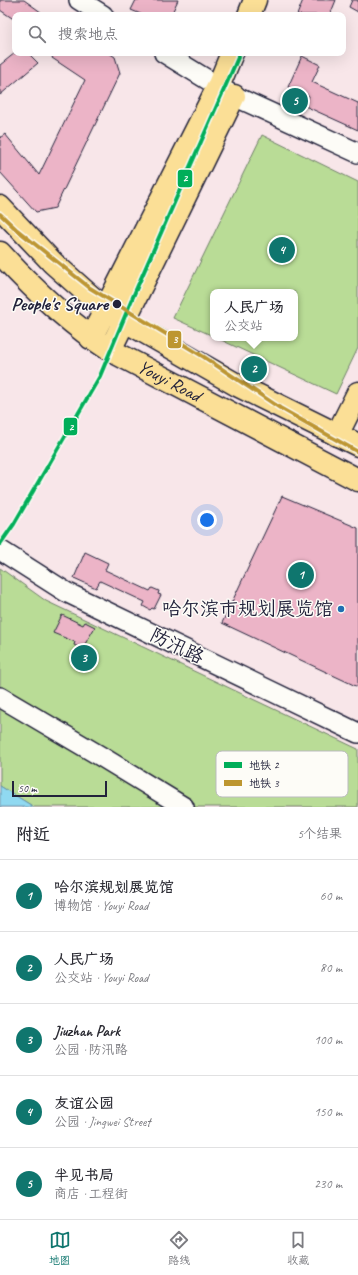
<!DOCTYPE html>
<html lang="zh">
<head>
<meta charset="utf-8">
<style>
	body { margin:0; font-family:Caveat,"LXGW WenKai TC",sans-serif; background:#f7f7f7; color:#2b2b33 }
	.scale { position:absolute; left:12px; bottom:10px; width:95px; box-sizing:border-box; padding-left:4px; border:2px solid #22223b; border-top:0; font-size:11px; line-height:14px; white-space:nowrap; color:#22223b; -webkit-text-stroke:3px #fdfcf7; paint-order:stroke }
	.you { position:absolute; left:207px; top:520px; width:14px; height:14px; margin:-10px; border:3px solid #fff; border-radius:50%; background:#1a73e8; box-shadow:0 0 0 6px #1a73e833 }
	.badge { display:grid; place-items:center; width:26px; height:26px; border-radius:50%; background:#0f766e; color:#fff; font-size:13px; font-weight:700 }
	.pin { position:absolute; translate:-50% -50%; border:2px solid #fff; box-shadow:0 1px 4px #0006 }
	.popup { position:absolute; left:210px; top:289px; width:88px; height:52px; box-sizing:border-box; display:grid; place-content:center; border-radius:8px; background:#fff; filter:drop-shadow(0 1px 3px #0005); font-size:13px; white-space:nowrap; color:#7c7c81 }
	.popup b { font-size:15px; color:#2b2b33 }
	.popup::after { content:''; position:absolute; left:50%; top:100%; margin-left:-8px; border:8px solid transparent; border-top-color:#fff }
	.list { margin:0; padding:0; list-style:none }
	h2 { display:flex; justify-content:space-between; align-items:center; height:52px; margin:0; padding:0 16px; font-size:17px }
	h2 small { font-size:13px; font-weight:400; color:#7c7c81 }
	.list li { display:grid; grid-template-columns:26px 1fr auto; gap:12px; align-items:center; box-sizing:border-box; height:72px; padding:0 16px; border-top:1px solid #e1e1e2 }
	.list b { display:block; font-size:15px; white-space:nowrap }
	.list p { margin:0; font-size:13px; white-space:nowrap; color:#7c7c81 }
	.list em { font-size:13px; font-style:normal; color:#7c7c81 }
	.icon { flex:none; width:22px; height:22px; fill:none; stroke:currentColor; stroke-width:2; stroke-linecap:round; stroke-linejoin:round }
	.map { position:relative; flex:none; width:358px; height:807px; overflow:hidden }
	.search { position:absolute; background:#fff; box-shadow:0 4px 16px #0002; left:12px; right:12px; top:12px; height:44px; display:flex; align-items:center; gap:10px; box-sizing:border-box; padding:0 14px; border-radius:8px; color:#7c7c81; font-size:15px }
	.sheet { height:412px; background:#fff }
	nav { display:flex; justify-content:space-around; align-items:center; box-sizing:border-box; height:56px; border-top:1px solid #e1e1e2; background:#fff; font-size:11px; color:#7c7c81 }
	nav a { display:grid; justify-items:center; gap:2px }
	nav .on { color:#0f766e }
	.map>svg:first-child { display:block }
	.green { fill:#b9dc96; stroke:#6e7f68 }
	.water { fill:#90d9f1; stroke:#6490a8 }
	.building { fill:#ecb4c7; stroke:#22223b }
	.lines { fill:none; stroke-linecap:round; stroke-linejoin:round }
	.minor-casing { stroke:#22223b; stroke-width:22 }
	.major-casing { stroke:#22223b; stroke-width:25 }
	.highway-casing { stroke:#22223b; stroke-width:25 }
	.minor { stroke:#fdfcf7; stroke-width:19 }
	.major { stroke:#fbdf96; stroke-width:22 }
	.highway { stroke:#fbdf96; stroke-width:22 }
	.metro-1-casing { stroke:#fdfcf7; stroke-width:7 }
	.metro-2-casing { stroke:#fdfcf7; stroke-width:7 }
	.metro-1 { stroke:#00ae59; stroke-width:4 }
	.metro-2 { stroke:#bd9630; stroke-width:4 }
	.stop-dot { fill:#22223b; stroke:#fdfcf7; stroke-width:1.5 }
	.poi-dot { fill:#1f6fb2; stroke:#fdfcf7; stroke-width:1.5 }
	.labels { text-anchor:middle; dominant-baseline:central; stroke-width:3; stroke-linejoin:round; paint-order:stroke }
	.stop-label { font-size:19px; font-weight:bold; fill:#22223b; stroke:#fdfcf7; text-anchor:end }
	.street-label { font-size:19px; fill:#22223b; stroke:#fdfcf7 }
	.poi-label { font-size:19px; fill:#22223b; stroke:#fdfcf7; text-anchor:end }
	.key { fill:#fdfcf7; stroke:#bbbbbf; stroke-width:1 }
	.key-label { font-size:11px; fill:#22223b }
	.line-badge { stroke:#fdfcf7; stroke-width:1.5 }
	.badge-label { font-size:11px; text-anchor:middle; font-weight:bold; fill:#fff }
</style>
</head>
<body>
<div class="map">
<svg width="358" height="807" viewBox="0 0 358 807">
	<rect width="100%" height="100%" fill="#f8e6e9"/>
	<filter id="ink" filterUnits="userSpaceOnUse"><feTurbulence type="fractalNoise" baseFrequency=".025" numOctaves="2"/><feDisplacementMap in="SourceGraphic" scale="8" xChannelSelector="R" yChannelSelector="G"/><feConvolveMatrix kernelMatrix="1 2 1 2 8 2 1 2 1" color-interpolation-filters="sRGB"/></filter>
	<g filter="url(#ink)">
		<path class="green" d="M262 135 358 182V348L336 394 217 338H295V292H213V336L173 318Z
			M0 568 46 601 358 749V807H34L0 786Z"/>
		<path class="water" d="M0 786 34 807H0Z"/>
		<path class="building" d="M0 0H24L45 15H15V20L0 10Z
			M136 0H178L171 15H143L131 10Z
			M303 0H336L330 15H297Z
			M352 0H358V12L349 7Z
			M15 53H28L38 63 0 95V65Z
			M54 53H109L115 57 120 73 55 208 36 212 0 172V138L5 134 39 175 85 80 52 58Z
			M302 56 320 65 312 82 358 103V130L305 106 309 96 288 87Z
			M282 496 358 528V687L222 623Z
			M85 552 108 563 105 570 150 591 152 588 159 591 158 594 161 595 154 609 152 608 150 610 143 606 145 602 100 581 96 588 74 578Z
			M62 615 83 625 85 622 95 627 82 649 74 645 75 642 53 633Z"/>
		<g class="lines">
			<defs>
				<path id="minor" d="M79 0 103 15
					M164 53 234 96 358 153
					M0 550 66 592 358 733
					M0 697 102 757 184 807"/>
				<path id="major" d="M249 15 255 0
					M91 338 218 87 232 53
					M110 350 234 96
					M337 435 358 393"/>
				<g id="highway">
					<path d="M0 207 53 263 106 310 237 385 358 445"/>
					<path id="s1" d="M0 253C33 289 68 323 110 350L358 480"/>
				</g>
			</defs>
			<use href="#minor" class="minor-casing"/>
			<use href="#major" class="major-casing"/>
			<use href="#highway" class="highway-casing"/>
			<use href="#minor" class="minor"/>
			<use href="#major" class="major"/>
			<use href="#highway" class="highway"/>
			<defs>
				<path id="metro-1" d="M0 544 14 524 100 376 135 292 240 53"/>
				<path id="metro-2" d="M0 214 16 229 90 288 204 357 280 408 358 452"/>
			</defs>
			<use href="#metro-1" class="metro-1-casing"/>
			<use href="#metro-2" class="metro-2-casing"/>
			<use href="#metro-1" class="metro-1"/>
			<use href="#metro-2" class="metro-2"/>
		</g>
	</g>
	<circle class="stop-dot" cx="117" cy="304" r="5"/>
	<circle class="poi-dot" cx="341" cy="609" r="4"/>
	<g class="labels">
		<g class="stop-label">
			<text x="108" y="304">People's Square</text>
		</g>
		<g class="street-label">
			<text stroke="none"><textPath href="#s1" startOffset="214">Youyi Road</textPath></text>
			<text transform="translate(177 646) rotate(26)">防汛路</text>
		</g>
		<g class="poi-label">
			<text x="333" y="609">哈尔滨市规划展览馆</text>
		</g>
	</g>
	<rect x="216" y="751" width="132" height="46" rx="6" class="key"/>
	<rect x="224" y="762" width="18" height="6" fill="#00ae59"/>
	<rect x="224" y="780" width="18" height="6" fill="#bd9630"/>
	<g class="key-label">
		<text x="249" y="769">地铁 2</text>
		<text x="249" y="787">地铁 3</text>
	</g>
	<g class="line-badge">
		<rect x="177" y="169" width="16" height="19" rx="4" fill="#00ae59"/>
		<rect x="167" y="330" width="15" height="19" rx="4" fill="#bd9630"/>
		<rect x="63" y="417" width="15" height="19" rx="4" fill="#00ae59"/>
	</g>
	<g class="badge-label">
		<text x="185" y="182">2</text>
		<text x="175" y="343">3</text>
		<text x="71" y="431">2</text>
	</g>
</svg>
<div class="scale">50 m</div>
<div class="you"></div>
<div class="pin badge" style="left:301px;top:575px">1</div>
<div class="pin badge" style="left:254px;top:369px">2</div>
<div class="popup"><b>人民广场</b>公交站</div>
<div class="pin badge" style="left:84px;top:658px">3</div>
<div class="pin badge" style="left:282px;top:250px">4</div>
<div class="pin badge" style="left:295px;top:101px">5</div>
<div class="search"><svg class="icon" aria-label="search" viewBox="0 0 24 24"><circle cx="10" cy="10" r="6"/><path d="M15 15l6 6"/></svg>搜索地点</div>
</div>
<section class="sheet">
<h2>附近<small>5个结果</small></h2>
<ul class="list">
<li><span class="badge">1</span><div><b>哈尔滨规划展览馆</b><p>博物馆 · Youyi Road</p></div><em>60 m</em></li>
<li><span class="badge">2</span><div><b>人民广场</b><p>公交站 · Youyi Road</p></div><em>80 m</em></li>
<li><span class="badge">3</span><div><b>Jiuzhan Park</b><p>公园 · 防汛路</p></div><em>100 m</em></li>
<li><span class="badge">4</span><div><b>友谊公园</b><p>公园 · Jingwei Street</p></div><em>150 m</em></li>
<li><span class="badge">5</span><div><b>半见书局</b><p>商店 · 工程街</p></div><em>230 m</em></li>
</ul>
</section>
<nav>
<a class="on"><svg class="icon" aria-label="map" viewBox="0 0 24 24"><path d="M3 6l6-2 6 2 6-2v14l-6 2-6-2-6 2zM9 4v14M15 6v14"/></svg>地图</a>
<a><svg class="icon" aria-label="directions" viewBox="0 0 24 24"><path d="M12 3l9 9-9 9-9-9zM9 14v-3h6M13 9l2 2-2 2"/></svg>路线</a>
<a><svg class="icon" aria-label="saved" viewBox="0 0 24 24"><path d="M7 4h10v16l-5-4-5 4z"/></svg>收藏</a>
</nav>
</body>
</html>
